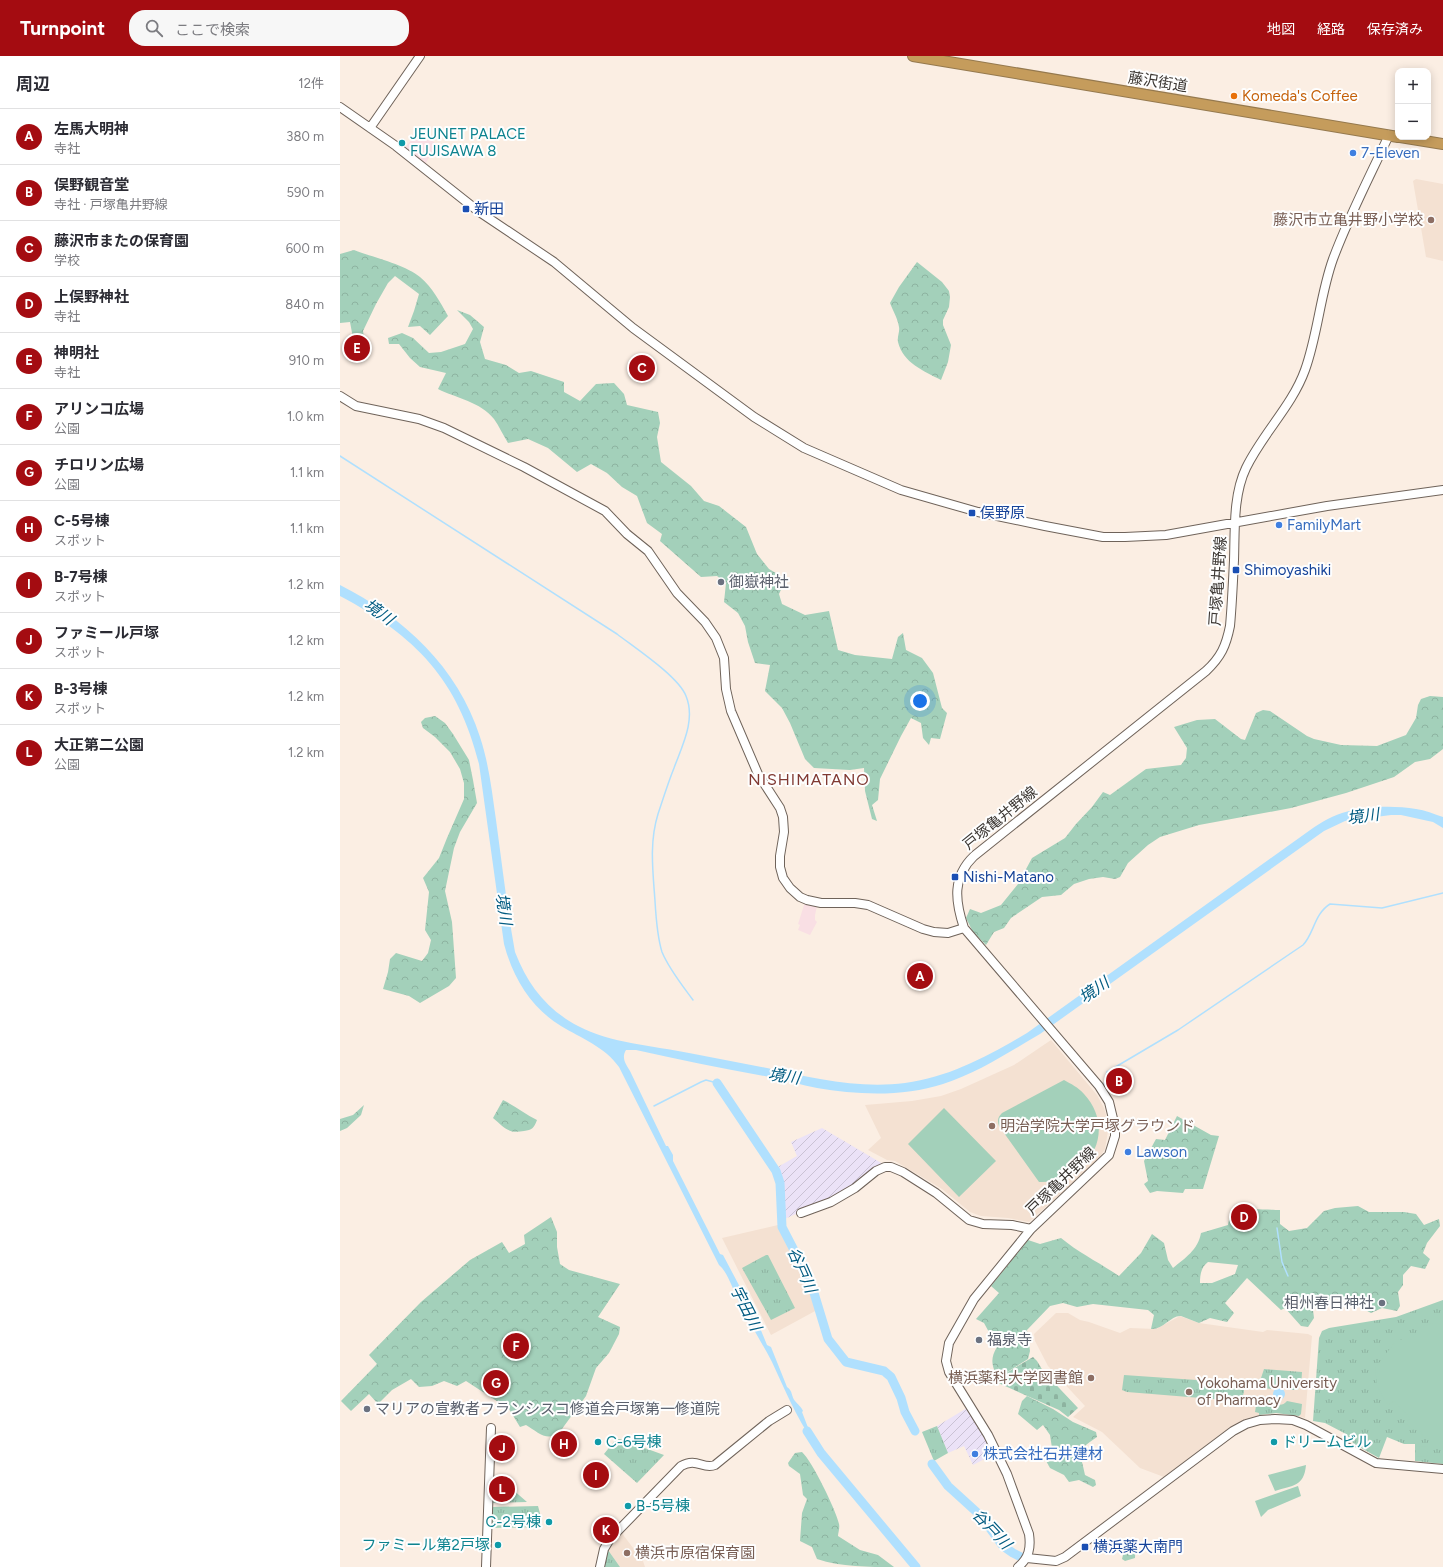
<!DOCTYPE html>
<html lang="ja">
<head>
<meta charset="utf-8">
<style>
	body { margin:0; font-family:Figtree,"Noto Sans JP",sans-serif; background:#f7f7f7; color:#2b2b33 }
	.controls { position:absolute; right:12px; top:12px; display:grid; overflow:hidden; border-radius:8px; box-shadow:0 2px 10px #0003 }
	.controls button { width:36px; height:36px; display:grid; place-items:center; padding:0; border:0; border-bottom:1px solid #e1e1e2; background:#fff; color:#2b2b33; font:20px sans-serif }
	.you { position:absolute; left:580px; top:645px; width:14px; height:14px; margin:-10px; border:3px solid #fff; border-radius:50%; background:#1a73e8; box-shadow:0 0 0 6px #1a73e833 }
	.badge { display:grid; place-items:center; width:26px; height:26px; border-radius:50%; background:#a40c11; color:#fff; font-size:13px; font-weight:700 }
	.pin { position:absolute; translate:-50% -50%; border:2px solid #fff; box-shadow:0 1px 4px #0006 }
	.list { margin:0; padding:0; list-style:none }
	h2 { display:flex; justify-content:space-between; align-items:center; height:52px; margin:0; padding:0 16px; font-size:17px }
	h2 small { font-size:13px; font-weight:400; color:#7c7c81 }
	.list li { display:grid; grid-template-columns:26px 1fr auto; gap:12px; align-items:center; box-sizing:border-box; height:56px; padding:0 16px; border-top:1px solid #e1e1e2 }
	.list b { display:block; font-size:15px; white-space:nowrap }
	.list p { margin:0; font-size:13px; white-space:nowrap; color:#7c7c81 }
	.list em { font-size:13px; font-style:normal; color:#7c7c81 }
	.icon { flex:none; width:22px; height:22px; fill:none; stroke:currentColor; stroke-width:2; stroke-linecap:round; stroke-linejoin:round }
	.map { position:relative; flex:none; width:1103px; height:1511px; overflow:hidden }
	header { display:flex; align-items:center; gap:24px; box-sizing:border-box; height:56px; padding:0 20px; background:#a40c11; color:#fff }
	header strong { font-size:19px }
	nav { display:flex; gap:22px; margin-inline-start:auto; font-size:14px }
	.search { width:280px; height:36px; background:#f7f7f7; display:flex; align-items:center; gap:10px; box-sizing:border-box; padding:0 14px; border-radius:16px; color:#7c7c81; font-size:15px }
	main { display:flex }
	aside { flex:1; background:#fff }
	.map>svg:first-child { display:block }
	.commercial { fill:#f9dfe4 }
	.industrial { fill:url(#industrial-furrows) }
	.built { fill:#f4e1d2 }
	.grass { fill:url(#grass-tufts) }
	.forest { fill:url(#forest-crowns); fill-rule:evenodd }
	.cemetery { fill:url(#cemetery-stones) }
	.garden { fill:#a3d0ba }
	.water { fill:#b0e0fe }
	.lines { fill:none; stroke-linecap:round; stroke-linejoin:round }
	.stream { stroke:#b0e0fe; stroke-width:1.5 }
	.river { stroke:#b0e0fe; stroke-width:9 }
	.secondary-casing { stroke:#6f635a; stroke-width:10 }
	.highway-casing { stroke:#95794e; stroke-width:12 }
	.secondary { stroke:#fff; stroke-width:8 }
	.highway { stroke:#c59c5c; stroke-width:10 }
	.food-dot { fill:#e8710a; stroke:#fefefe; stroke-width:1.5 }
	.culture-dot { fill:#0f9aa8; stroke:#fefefe; stroke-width:1.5 }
	.shop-dot { fill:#3f7fe0; stroke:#fefefe; stroke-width:1.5 }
	.transit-dot { fill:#1a4fb4; stroke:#fefefe; stroke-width:1.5 }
	.education-dot { fill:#8d6e63; stroke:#fefefe; stroke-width:1.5 }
	.worship-dot { fill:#6b7280; stroke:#fefefe; stroke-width:1.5 }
	.labels { text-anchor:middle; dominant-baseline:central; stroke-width:4; stroke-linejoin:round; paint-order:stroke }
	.street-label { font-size:15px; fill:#3c3733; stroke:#fefefe }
	.food-label { font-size:15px; fill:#c56008; stroke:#fefefe; text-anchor:start }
	.culture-label { font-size:15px; fill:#0d838f; stroke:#fefefe; text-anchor:start }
	.shop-label { font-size:15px; fill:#366cbe; stroke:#fefefe; text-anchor:start }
	.transit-label { font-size:15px; fill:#164399; stroke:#fefefe; text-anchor:start }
	.education-label { font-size:15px; fill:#785e54; stroke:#fefefe; text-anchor:start }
	.worship-label { font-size:15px; fill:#5b616d; stroke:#fefefe; text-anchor:start }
	.water-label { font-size:16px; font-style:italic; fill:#025b81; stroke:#fefefe }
	.neighbourhood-label { font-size:16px; letter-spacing:1px; fill:#803932; stroke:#fefefe }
</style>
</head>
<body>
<header>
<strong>Turnpoint</strong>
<div class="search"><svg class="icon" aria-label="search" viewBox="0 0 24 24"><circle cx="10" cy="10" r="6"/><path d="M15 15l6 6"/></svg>ここで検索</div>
<nav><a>地図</a><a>経路</a><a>保存済み</a></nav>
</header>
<main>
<aside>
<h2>周辺<small>12件</small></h2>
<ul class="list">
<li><span class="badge">A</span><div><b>左馬大明神</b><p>寺社</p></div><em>380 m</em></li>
<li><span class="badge">B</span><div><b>俣野観音堂</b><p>寺社 · 戸塚亀井野線</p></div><em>590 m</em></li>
<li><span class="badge">C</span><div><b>藤沢市またの保育園</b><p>学校</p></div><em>600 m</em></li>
<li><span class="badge">D</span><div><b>上俣野神社</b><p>寺社</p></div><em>840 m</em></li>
<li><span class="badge">E</span><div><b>神明社</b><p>寺社</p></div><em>910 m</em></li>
<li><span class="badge">F</span><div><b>アリンコ広場</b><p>公園</p></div><em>1.0 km</em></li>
<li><span class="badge">G</span><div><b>チロリン広場</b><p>公園</p></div><em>1.1 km</em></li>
<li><span class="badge">H</span><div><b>C-5号棟</b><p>スポット</p></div><em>1.1 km</em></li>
<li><span class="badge">I</span><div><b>B-7号棟</b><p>スポット</p></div><em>1.2 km</em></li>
<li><span class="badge">J</span><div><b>ファミール戸塚</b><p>スポット</p></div><em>1.2 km</em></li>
<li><span class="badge">K</span><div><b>B-3号棟</b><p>スポット</p></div><em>1.2 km</em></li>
<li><span class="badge">L</span><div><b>大正第二公園</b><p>公園</p></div><em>1.2 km</em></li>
</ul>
</aside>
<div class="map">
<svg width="1103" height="1511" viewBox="0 0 1103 1511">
	<defs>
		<pattern id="industrial-furrows" width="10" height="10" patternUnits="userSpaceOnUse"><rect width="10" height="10" fill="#ebe2f7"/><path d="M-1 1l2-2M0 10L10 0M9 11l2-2" fill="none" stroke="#cac2d4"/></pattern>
		<pattern id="grass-tufts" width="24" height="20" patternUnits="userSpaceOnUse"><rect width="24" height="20" fill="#a3d0ba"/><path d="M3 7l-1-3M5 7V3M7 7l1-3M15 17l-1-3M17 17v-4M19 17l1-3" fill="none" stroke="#8db3a0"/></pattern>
		<pattern id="forest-crowns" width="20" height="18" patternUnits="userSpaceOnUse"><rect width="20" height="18" fill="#a3d0ba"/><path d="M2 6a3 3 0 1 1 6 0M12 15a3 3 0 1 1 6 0" fill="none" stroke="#8db3a0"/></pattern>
		<pattern id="cemetery-stones" width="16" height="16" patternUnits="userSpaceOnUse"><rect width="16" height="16" fill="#a3d0ba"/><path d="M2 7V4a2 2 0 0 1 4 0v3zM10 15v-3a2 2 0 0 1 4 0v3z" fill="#8db3a0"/></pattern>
	</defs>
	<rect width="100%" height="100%" fill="#fbeee3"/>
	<path class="commercial" d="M79 74 96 88 85 109 64 93Z
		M465 846 477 850 475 859V864L477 866 470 879 458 874 460 869 458 868Z"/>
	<path class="industrial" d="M482 1072 543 1108 511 1131 492 1142 440 1165 441 1149 440 1127 436 1112 457 1100 451 1086Z
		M627 1352 640 1369 654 1398 633 1409 624 1390 608 1397 597 1370Z"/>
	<path class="built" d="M1076 123 1103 128V205L1086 201 1073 125Z
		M711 984 757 1039 764 1052 768 1065V1075L765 1093 757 1105 689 1166 668 1162 641 1160 630 1156 602 1133 555 1105 547 1104 528 1094 541 1082 525 1049 572 1045 601 1040 621 1033 674 1009Z
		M438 1169 446 1188 471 1232 477 1254 431 1279 382 1182Z
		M716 1257H728L740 1264 749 1266 780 1277 790 1272 816 1273 840 1260 859 1267 923 1276 927 1274 968 1278 972 1280 965 1362 951 1358 936 1357 922 1358 905 1363 882 1377 824 1421 800 1412 762 1376 733 1361 745 1350 708 1310 695 1285 694 1278Z
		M281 1476 303 1505 305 1511H280L268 1494 271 1487Z"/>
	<path class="grass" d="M426 1199H428L455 1252 431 1264 402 1212Z
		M1103 1244V1408L1075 1405V1388H1064L1047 1381 1039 1402 1014 1388 1006 1378 985 1367 973 1365 979 1282 982 1275 989 1272 1056 1261Z
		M924 1313 962 1316 961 1331H959L958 1334H948L946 1331 938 1328 931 1333 918 1331V1328L914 1326 921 1322Z
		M784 1319 900 1327C907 1332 904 1341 898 1345L787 1336 782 1334Z
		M917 1343C921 1343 927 1342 930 1344 936 1348 941 1352 947 1345L962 1348 961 1358 959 1360 936 1357 919 1359V1357L915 1356Z
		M597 1370 608 1397 594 1405 582 1376Z
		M276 1383H280L324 1399 297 1427 264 1398Z
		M152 1420H157L187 1446 152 1447Z
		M198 1450 201 1461 198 1471 150 1472V1451Z
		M268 1494 280 1511H263Z"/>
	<path class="forest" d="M14 194C32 201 66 209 80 221 93 232 100 246 108 260L90 279 80 270 68 271 74 255 79 238 55 220 48 227 36 248 23 275 25 288 13 282 10 266 0 267V198Z
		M577 206 602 226 609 235 610 241 609 251 603 264V269L611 289 608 306 601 324C584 315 563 307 558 286 557 281 560 275 559 271 558 263 553 255 550 247L559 231Z
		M117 254 130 259 144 271 140 286 145 303 166 309 179 317 191 315 224 326V336L240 345 256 328 274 327 284 338 287 349 318 356 320 367 317 381 321 406 351 430 364 445 379 450 406 471 417 498 429 513 446 523 439 538 442 548 465 559 489 555 498 594 515 599 552 603 558 581 563 577 566 594 582 602 593 617 602 652 607 657 600 683 591 682 589 689 583 682 581 667 571 662 561 680 540 723 538 744 532 749 537 765 532 763 525 735 524 712 510 714 474 712 465 703 450 667 442 652 425 635 430 609 415 607 408 586 405 570 398 557 384 546 386 527 377 520 361 521 320 485 322 478 307 467 297 440 282 431 267 417 251 408 237 416 208 392 188 383 168 387C163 379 159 370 154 363 141 346 116 342 98 333L106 317 80 311 70 302 59 288H49L48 282 62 277 73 282 89 297 101 296 125 288 133 273 129 266Z
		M1090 640 1103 641V693L1090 703 1075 706 1054 721 1006 737 951 752 859 769 820 781 808 789 788 807 780 821 775 823 763 821 749 823 734 828 721 839 702 841 671 862 664 872 654 876 646 889 633 876 626 862 630 853 641 857 661 849 678 828 692 802 725 782 736 768 752 751 763 736 770 739 806 713 841 709 846 702 847 692 834 671 857 664 875 663 901 683 905 684 916 657 923 654 930 655 967 680 974 683 1001 689 1037 690 1066 679 1076 662 1078 649 1081 643Z
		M95 660 105 667 113 678 129 704 133 724 137 747 120 776 114 792 105 835 112 866 116 922 109 930 80 947 69 940 43 933 48 916 50 903 56 897 82 905 88 897 91 884 85 874 89 836 83 822 99 802 107 782 124 743V727L120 713 110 696 95 681 83 672 81 666 85 662Z
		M163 1044C175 1050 185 1058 197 1064 194 1072 192 1074 184 1075 168 1078 165 1072 153 1062Z
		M24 1049 21 1059 7 1072 0 1075V1063L13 1059Z
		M837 1060 871 1079 879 1080 863 1133H845L843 1137 817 1135 810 1137 804 1128 808 1125 804 1105 816 1083 825 1084Z
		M1018 1150 1029 1156H1064L1076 1158 1084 1169 1099 1163 1100 1170 1087 1187 1083 1197 1090 1203 1085 1213 1071 1210 1063 1219V1229L1058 1236 1060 1250 1057 1255 1042 1252 1031 1257C1021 1252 1007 1242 996 1243 985 1244 979 1250 968 1246L966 1251 973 1254 974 1262 968 1271 961 1270 945 1252 941 1254 907 1222 885 1247 894 1257 887 1266 870 1262 859 1267C853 1265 847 1262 841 1260 831 1259 823 1274 811 1273L814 1259 808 1254 753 1248 737 1251 723 1247 710 1250 687 1274 690 1295 688 1303 661 1320 656 1318C651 1308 651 1301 657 1291L644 1267 636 1263 659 1237 651 1230 688 1184 700 1188 721 1182C739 1197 760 1207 779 1220L801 1197 812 1178 824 1187 828 1204 833 1212C845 1202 858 1194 861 1177L888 1169C889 1164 890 1157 895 1155 902 1152 931 1154 940 1154V1168L949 1175 967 1172 984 1155 995 1152ZM868 1206 898 1209 895 1218 872 1227H860C860 1219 861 1211 868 1206Z
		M211 1161 217 1176V1191L220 1208 229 1214 280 1228 258 1261 280 1271 279 1278 269 1297 256 1312 246 1340 219 1377C206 1386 198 1376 186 1369L180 1371 169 1353 126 1325 117 1330 104 1325 92 1330 79 1331 71 1323 52 1334 38 1348 29 1338 11 1355 1 1345 37 1308 29 1299 81 1246 130 1204 162 1186 169 1197 185 1188 184 1179Z
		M687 1340 713 1353 733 1366 756 1376 757 1381C735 1396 740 1394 745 1419L755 1424 756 1429 753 1431 739 1424 729 1426 724 1419 710 1412 704 1401 712 1392 710 1379 703 1369 697 1374 678 1358 682 1345Z
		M462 1396C472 1405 496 1454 499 1468 500 1472 498 1477 498 1480L520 1494 538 1499 554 1511C529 1511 501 1511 477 1503L472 1491 460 1485 462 1457 467 1443 463 1439 460 1418 449 1410 448 1407 455 1397Z
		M795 1487C797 1491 795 1497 795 1502L785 1505 782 1503 783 1499 779 1496 783 1492H787L791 1488Z"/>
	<path class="cemetery" d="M693 1301 697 1305 703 1315 738 1352 728 1361 719 1354 656 1326 661 1320Z"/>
	<path class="garden" d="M724 1024C731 1028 738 1031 744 1038 779 1076 747 1128 699 1126L659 1070C657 1064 658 1061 662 1057Z
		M604 1052 656 1105 619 1141 568 1088Z
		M1093 1267H1103V1383H1090L1083 1381 1081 1376 1076 1373 1072 1374 1067 1368V1366L1070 1362 1054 1345 1048 1349C1044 1343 1040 1337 1037 1329 1036 1325 1037 1321 1035 1317L1036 1311 1055 1286 1058 1283C1069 1285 1075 1282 1078 1272Z
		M1076 1390 1088 1391 1087 1401 1075 1400Z
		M966 1409C964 1431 953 1429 935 1435L928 1419Z
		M958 1430 961 1440 928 1454 921 1461 915 1445Z"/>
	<path class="water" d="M0 529C63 561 118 611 140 681 149 708 152 736 156 764 162 808 167 852 175 896 188 929 206 953 238 970 270 987 314 990 349 997 375 1002 401 1007 427 1012 471 1022 519 1033 565 1027 610 1021 648 1000 687 977L966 777C977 769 989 761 1002 757 1025 750 1053 749 1076 753 1085 754 1094 758 1103 761V772L1093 766 1061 759H1051L1005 765 984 775 700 978C669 996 638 1017 603 1028 564 1041 517 1039 477 1032 461 1029 446 1024 430 1021 385 1013 341 1004 296 994H286C281 1002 286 1008 290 1015L326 1090H328L333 1099V1105L375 1188 380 1198 383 1199 401 1233 402 1237 418 1267 427 1289 431 1291 447 1331C453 1335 451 1340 455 1345 458 1349 461 1350 463 1355L462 1356 474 1387C456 1361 445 1334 432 1306 422 1287 410 1268 400 1248 394 1237 388 1216 379 1209L279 1011C265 991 241 982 221 970 191 952 173 922 164 888L139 708C118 624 76 580 0 540Z
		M933 1338a6 6 0 1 1 12 0a6 6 0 1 1-12 0Z"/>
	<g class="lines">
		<path class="stream" d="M0 400 277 578C295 592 338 620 346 640 356 664 342 690 334 712 328 727 323 743 318 758 309 787 313 816 315 845 316 862 317 880 322 896 329 913 342 929 353 944
			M764 1029 767 1016 838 974 963 889C974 878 974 858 990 848L1042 852 1103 837
			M314 1050 361 1026 366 1024 377 1027
			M937 1172 942 1206 948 1220"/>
		<path class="river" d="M377 1027 436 1115 440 1127 442 1171 471 1227 488 1283 506 1306 544 1315 551 1321 561 1342 565 1356 575 1375
			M467 1375 481 1397 576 1511
			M592 1408 608 1430 641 1460 663 1490 673 1497 681 1501"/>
		<defs>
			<path id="secondary" d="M0 51 56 90 138 155 214 206 293 272 414 361 464 392 561 434 638 456 705 470 763 481H785L826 479 987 450 1103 434
				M30 72 80 0
				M0 340 16 350 79 363 104 372 184 411 265 455 287 478 308 495 337 537 365 566 376 582 384 602 386 633 391 655 418 718 440 752 443 761 444 776 440 800V811L443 822 450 832 460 841 467 844 481 847H515L528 849 583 873 594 876 608 877 624 872
				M461 1157 491 1146 515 1132 536 1115 545 1111H551L563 1116 596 1137 629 1164 643 1168 672 1169 691 1173
				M687 1502 716 1505 725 1501 893 1375 906 1368 920 1364 935 1363 953 1364 966 1369 1036 1407 1103 1413
				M146 1511 151 1372
				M260 1511 264 1493 270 1483 341 1410C357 1401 363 1414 375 1409L429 1365 447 1354
				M678 1511C689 1502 691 1492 689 1478L667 1418 648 1379 609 1316 606 1305 609 1287 634 1243 691 1173 769 1099 775 1080V1071L769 1046 759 1030 624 872C615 845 612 821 634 800L866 615C881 601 886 590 890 570 892 548 893 526 894 504 895 474 893 439 906 412 923 377 952 350 965 314 978 278 980 239 993 203 1009 160 1030 120 1049 79"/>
			<path id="highway" d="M573 0 1058 81
				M1060 81 1103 88"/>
		</defs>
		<use href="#secondary" class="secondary-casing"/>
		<use href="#highway" class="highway-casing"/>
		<use href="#secondary" class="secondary"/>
		<use href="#highway" class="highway"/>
	</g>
	<circle class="food-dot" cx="894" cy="40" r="4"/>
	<g class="culture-dot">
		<circle cx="62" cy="87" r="4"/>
		<circle cx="258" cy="1386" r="4"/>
		<circle cx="934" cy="1386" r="4"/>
		<circle cx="288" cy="1450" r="4"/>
		<circle cx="209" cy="1466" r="4"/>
		<circle cx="158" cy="1489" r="4"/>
	</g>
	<g class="shop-dot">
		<circle cx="1013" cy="97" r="4"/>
		<circle cx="939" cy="469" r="4"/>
		<circle cx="788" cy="1096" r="4"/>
		<circle cx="635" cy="1398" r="4"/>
	</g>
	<g class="transit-dot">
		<rect x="122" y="149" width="8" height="8" rx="2"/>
		<rect x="628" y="453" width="8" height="8" rx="2"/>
		<rect x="892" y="510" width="8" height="8" rx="2"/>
		<rect x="611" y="817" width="8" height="8" rx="2"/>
		<rect x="741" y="1487" width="8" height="8" rx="2"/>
	</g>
	<g class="education-dot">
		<circle cx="1091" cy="164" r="4"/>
		<circle cx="652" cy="1070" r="4"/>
		<circle cx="751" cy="1322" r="4"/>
		<circle cx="849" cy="1336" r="4"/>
		<circle cx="287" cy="1497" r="4"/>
	</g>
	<g class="worship-dot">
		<circle cx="381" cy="526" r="4"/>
		<circle cx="1042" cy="1247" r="4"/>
		<circle cx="639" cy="1284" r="4"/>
		<circle cx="27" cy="1353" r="4"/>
	</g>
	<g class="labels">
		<g class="street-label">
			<text transform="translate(818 26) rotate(9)">藤沢街道</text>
			<text transform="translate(878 525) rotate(-86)">戸塚亀井野線</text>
			<text transform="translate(660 762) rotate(-39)">戸塚亀井野線</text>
			<text transform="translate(721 1125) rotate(-44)">戸塚亀井野線</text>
		</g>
		<g class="food-label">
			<text x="902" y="40">Komeda's Coffee</text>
		</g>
		<g class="culture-label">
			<text x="70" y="78">JEUNET PALACE<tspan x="70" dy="17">FUJISAWA 8</tspan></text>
			<text x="266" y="1386">C-6号棟</text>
			<text x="942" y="1386">ドリームビル</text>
			<text x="296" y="1450">B-5号棟</text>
			<text x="201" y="1466" text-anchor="end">C-2号棟</text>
			<text x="150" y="1489" text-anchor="end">ファミール第2戸塚</text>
		</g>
		<g class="shop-label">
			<text x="1021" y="97">7-Eleven</text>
			<text x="947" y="469">FamilyMart</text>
			<text x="796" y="1096">Lawson</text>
			<text x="643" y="1398">株式会社石井建材</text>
		</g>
		<g class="transit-label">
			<text x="134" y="153">新田</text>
			<text x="640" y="457">俣野原</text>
			<text x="904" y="514">Shimoyashiki</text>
			<text x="623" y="821">Nishi-Matano</text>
			<text x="753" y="1491">横浜薬大南門</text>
		</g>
		<g class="education-label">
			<text x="1083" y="164" text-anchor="end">藤沢市立亀井野小学校</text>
			<text x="660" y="1070">明治学院大学戸塚グラウンド</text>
			<text x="743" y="1322" text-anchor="end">横浜薬科大学図書館</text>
			<text x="857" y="1327">Yokohama University<tspan x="857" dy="17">of Pharmacy</tspan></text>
			<text x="295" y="1497">横浜市原宿保育園</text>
		</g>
		<g class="worship-label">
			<text x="389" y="526">御嶽神社</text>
			<text x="1034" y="1247" text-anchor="end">相州春日神社</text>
			<text x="647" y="1284">福泉寺</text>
			<text x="35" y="1353">マリアの宣教者フランシスコ修道会戸塚第一修道院</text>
		</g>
		<g class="water-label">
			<text transform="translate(39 556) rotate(35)">境川</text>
			<text transform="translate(1023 760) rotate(-7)">境川</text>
			<text transform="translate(164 853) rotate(82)">境川</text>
			<text transform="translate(754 934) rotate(-35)">境川</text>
			<text transform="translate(444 1020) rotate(8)">境川</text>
			<text transform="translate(462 1214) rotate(66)">谷戸川</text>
			<text transform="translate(406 1252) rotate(63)">宇田川</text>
			<text transform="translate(652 1473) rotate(47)">谷戸川</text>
		</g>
		<g class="neighbourhood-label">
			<text x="469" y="723">NISHIMATANO</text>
		</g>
	</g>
</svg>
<div class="controls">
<button>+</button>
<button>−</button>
</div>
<div class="you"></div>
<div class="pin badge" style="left:580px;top:920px">A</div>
<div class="pin badge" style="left:779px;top:1025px">B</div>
<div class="pin badge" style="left:302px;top:312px">C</div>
<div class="pin badge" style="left:904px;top:1161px">D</div>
<div class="pin badge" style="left:17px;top:292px">E</div>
<div class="pin badge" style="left:176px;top:1290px">F</div>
<div class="pin badge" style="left:156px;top:1327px">G</div>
<div class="pin badge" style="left:224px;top:1388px">H</div>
<div class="pin badge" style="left:256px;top:1419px">I</div>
<div class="pin badge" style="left:162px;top:1392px">J</div>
<div class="pin badge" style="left:266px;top:1474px">K</div>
<div class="pin badge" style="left:162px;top:1433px">L</div>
</div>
</main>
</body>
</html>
